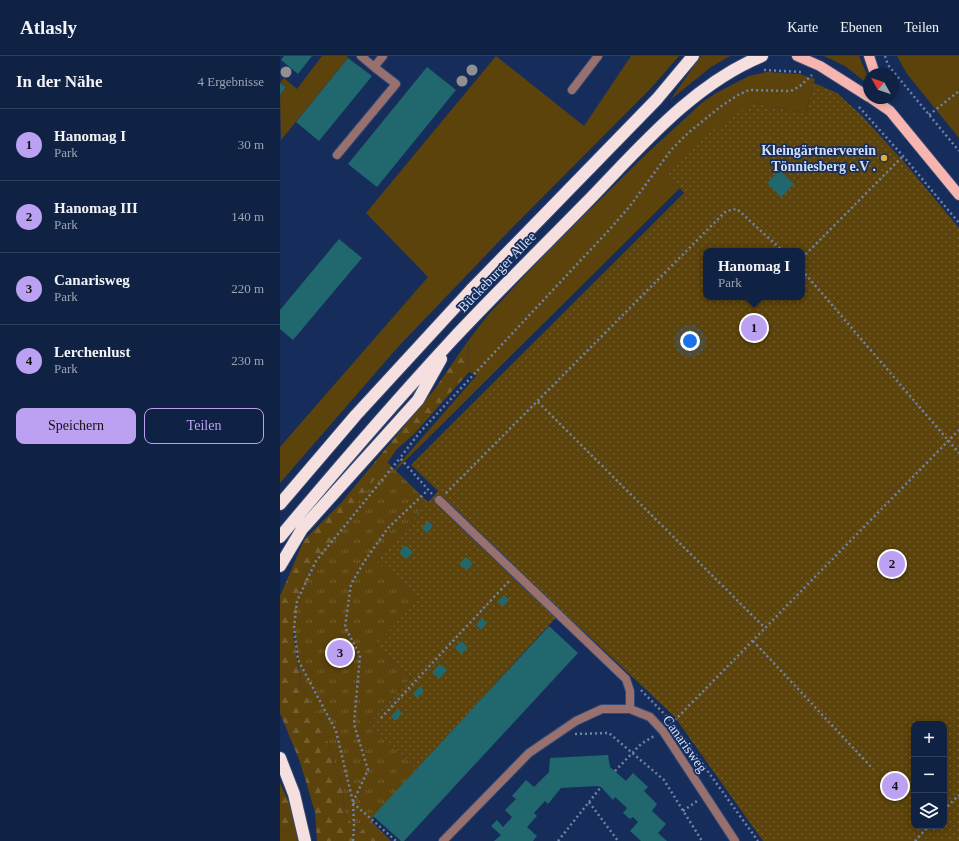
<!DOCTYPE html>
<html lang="de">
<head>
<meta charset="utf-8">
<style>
	body { margin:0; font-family:"Times New Roman",serif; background:#1e2f4f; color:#f1f3f6 }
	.controls { position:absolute; right:12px; bottom:12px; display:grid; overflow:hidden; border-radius:8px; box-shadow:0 2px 10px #0003 }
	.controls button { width:36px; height:36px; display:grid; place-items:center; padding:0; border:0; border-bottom:1px solid #303f5d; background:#102244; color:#f1f3f6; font:20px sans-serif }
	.compass { position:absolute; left:583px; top:12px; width:36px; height:36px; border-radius:50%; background:#102244; box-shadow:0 2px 10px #0003; rotate:310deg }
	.you { position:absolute; left:410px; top:285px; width:14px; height:14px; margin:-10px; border:3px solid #fff; border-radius:50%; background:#1a73e8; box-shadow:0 0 0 6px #1a73e833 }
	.badge { display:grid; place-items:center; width:26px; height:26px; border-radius:50%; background:#bca0f2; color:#111; font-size:13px; font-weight:700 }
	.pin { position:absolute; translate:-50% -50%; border:2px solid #fff; box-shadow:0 1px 4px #0006 }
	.popup { position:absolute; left:423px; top:192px; width:102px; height:52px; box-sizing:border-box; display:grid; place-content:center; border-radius:8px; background:#102244; filter:drop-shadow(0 1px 3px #0005); font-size:13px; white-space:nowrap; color:#9ca4b2 }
	.popup b { font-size:15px; color:#f1f3f6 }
	.popup::after { content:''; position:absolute; left:50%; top:100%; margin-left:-8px; border:8px solid transparent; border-top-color:#102244 }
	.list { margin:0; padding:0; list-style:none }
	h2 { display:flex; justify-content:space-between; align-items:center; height:52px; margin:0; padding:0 16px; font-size:17px }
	h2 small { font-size:13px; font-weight:400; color:#9ca4b2 }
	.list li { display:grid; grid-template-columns:26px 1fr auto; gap:12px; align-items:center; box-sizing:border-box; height:72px; padding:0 16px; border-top:1px solid #303f5d }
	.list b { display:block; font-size:15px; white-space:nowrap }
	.list p { margin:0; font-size:13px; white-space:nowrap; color:#9ca4b2 }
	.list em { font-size:13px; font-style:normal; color:#9ca4b2 }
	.actions { display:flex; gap:8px; padding:12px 16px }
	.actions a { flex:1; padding:9px 0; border:1px solid #bca0f2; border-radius:8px; text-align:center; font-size:14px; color:#bca0f2 }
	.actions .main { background:#bca0f2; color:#111 }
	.icon { flex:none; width:22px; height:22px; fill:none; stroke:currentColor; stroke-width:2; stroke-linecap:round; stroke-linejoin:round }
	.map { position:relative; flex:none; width:679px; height:785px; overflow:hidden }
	header { display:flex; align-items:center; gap:24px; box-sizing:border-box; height:56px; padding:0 20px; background:#102244; border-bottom:1px solid #303f5d }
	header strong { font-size:19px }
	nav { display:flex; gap:22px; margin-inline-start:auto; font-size:14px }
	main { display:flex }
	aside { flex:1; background:#102244 }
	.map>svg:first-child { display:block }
	.grass { fill:#5c430b }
	.forest { fill:url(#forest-firs) }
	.park { fill:url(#park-tufts) }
	.garden { fill:url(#garden-dots); fill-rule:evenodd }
	.building { fill:#20686d }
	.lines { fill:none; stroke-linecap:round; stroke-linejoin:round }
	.lane-casing { stroke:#344975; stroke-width:10 }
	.street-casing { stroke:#344975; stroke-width:10 }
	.primary-casing { stroke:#344975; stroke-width:12 }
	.highway-casing { stroke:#344975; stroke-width:14 }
	.path { stroke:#7083a9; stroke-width:2.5; stroke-dasharray:2 3; stroke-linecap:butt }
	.lane { stroke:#98706e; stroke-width:8 }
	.street { stroke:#98706e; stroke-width:8 }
	.primary { stroke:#f6b5b1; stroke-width:10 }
	.highway { stroke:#f5e0df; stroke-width:12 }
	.tree { fill:#918f8f }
	.poi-dot { fill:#e4ad35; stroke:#162d5b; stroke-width:1.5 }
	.labels { text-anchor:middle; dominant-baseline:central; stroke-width:3.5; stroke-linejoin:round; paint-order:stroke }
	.poi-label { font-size:14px; font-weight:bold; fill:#cfdefb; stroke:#162d5b; text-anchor:end }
	.street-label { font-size:14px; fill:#cfdefb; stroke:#162d5b }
</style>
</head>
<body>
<header>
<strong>Atlasly</strong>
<nav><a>Karte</a><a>Ebenen</a><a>Teilen</a></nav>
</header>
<main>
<aside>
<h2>In der Nähe<small>4 Ergebnisse</small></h2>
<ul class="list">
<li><span class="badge">1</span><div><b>Hanomag I</b><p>Park</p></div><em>30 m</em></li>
<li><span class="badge">2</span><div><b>Hanomag III</b><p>Park</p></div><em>140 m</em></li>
<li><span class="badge">3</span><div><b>Canarisweg</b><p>Park</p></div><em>220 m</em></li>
<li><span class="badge">4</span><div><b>Lerchenlust</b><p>Park</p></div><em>230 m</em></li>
</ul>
<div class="actions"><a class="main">Speichern</a><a>Teilen</a></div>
</aside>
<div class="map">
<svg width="679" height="785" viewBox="0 0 679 785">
	<defs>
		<pattern id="forest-firs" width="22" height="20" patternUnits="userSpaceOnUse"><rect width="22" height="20" fill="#5c430b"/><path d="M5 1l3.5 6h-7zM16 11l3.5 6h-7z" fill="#725e2f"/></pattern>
		<pattern id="park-tufts" width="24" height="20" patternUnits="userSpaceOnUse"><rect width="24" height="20" fill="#5c430b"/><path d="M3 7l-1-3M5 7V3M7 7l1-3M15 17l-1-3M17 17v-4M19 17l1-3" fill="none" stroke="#725e2f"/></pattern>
		<pattern id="garden-dots" width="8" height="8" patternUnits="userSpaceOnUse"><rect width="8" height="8" fill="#5c430b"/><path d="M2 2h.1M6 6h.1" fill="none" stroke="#725e2f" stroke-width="1.8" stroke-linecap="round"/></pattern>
	</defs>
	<rect width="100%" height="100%" fill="#162d5b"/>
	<path class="grass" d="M42 0H67L68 2 1 84 0 39 6 31 0 27 4 22 17 33Z
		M216 0 304 70 351 0H399L372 31 229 175 117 292 0 427V391L148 221 86 157Z
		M421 0H450L431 11 390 44Z
		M544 0H579L589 23V29L565 10Z
		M617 0H679V82L627 18Z
		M487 16 519 18 535 23 526 57 472 47 388 118 400 132 111 419 119 408 197 319 189 316 188 285 207 260 266 197 364 100 424 45 438 36 469 20Z
		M14 757 18 785H0V776L11 773Z"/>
	<path class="forest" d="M188 285 189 316 134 378 117 393 98 420 38 510 13 576 21 630 42 666 63 736 65 758 79 777 90 764 111 785H37L35 756 20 706 0 657V540L24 484 61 447 154 334Z
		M0 727 14 757 11 773 0 776Z"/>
	<path class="park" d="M107 406 148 446 96 504 138 543 96 589 131 622 89 667 137 713 79 777 65 758 63 736 42 666 21 630 14 572 17 545 36 505Z"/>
	<path class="garden" d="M534 27 557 37 582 60 624 106 679 172V785H483L394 660 282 555 137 713 89 667 131 622 96 589 138 543 96 504 158 435 131 409 404 137 388 118 422 82 472 47 526 57ZM426 195H522V241H426ZM634 668H664V770H634Z"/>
	<path class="building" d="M4 0H32L18 18 1 4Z
		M68 2 92 20 39 85 16 66Z
		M147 11 176 34 97 131 68 108Z
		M0 27 6 31 0 39Z
		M500 114 514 128 501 141 487 127Z
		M59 183 82 202 13 284 0 273V254Z
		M148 465 153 470 147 477 142 472Z
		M125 489 133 496 126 503 119 497Z
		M186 501 193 507 187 514 179 508Z
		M224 539 229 544 223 550 217 546Z
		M202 562 207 567 201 574 196 569Z
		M269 570 298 597 124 785H121L93 760Z
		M181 585 188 591 181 598 175 592Z
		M160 608 167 614 159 623 152 616Z
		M140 630 144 635 137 642 133 638Z
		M118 653 122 657 115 665 111 660Z
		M328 699 330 711 346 725 353 717 368 731 364 735 377 748 372 755 386 768 378 777 387 785H361L350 775 358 766 353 761 350 763 343 757 347 752 335 741 333 744 321 731 317 730 281 732 268 748 265 745 254 757 257 760 247 771 257 780 253 785H214L221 779 211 770 217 764 223 771 232 761 225 754 236 743 232 740 246 724 254 731 269 716 270 702Z"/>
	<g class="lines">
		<defs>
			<path id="lane" d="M81 0 94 11 103 0
				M292 34 318 0
				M57 99 116 28 94 11
				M159 444 346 623 350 635V653"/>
			<path id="street" d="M163 785 249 697 296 665 322 653H350L370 661 383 675 455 785"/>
			<path id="primary" d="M517 0 540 10 589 41
				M589 0 595 18
				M591 42 610 55 679 139"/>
			<path id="highway" d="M0 448 76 359 191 234 377 43 413 0
				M0 481C56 414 113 348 172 284 215 238 260 194 304 149 357 95 411 29 482 0
				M0 510 22 473 138 344 161 303
				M0 702 14 738 25 785"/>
		</defs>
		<use href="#lane" class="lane-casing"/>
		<use href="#street" class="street-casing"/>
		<use href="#primary" class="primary-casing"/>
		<use href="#highway" class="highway-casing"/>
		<path class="path" d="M605 0 608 9 679 95
			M484 14 521 16
			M579 51 623 100 679 167
			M649 59 679 35
			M522 202 623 100
			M522 214 679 397
			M258 346 485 572
			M166 437 446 155 457 153 503 195
			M152 438 120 402 140 376 330 173 350 150 391 94 408 77 440 51 458 39 469 34 511 35 520 30 532 19
			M473 585 593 713
			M361 634 393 667 478 785
			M101 662 229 525
			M391 668 679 374
			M295 678 329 677 384 724 422 785
			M335 715 361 688 374 680
			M73 746 88 714 74 668 80 599 65 571 71 528 84 506 108 472 148 434
			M309 746 321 731
			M73 747 116 785
			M664 754 679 739
			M403 755 417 745
			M73 785 74 770 73 746 56 675 18 604 14 572 17 545 36 505 120 402
			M278 785 309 746 338 785
			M635 785 649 770"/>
		<use href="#lane" class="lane"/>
		<use href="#street" class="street"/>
		<use href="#primary" class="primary"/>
		<use href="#highway" class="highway"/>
	</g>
	<g class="tree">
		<circle cx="192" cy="14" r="5.5"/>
		<circle cx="6" cy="16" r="5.5"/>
		<circle cx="182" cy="25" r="5.5"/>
	</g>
	<circle class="poi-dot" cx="604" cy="102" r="4"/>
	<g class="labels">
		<g class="poi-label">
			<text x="596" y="94">Kleingärtnerverein<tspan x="596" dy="16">Tönniesberg e.V .</tspan></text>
		</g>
		<g class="street-label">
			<text transform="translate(217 216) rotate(-46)">Bückeburger Allee</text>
			<text transform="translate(405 688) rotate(55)">Canarisweg</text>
		</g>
	</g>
</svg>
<div class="controls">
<button>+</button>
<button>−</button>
<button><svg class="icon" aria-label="layers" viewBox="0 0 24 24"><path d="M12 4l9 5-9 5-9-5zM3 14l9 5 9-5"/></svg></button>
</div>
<svg class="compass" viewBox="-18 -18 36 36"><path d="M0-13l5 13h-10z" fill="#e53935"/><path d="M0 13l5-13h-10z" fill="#9ca4b2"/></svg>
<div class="you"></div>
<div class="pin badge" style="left:474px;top:272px">1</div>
<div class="popup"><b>Hanomag I</b>Park</div>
<div class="pin badge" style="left:612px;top:508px">2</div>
<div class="pin badge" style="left:60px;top:597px">3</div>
<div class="pin badge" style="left:615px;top:730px">4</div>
</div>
</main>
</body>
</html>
